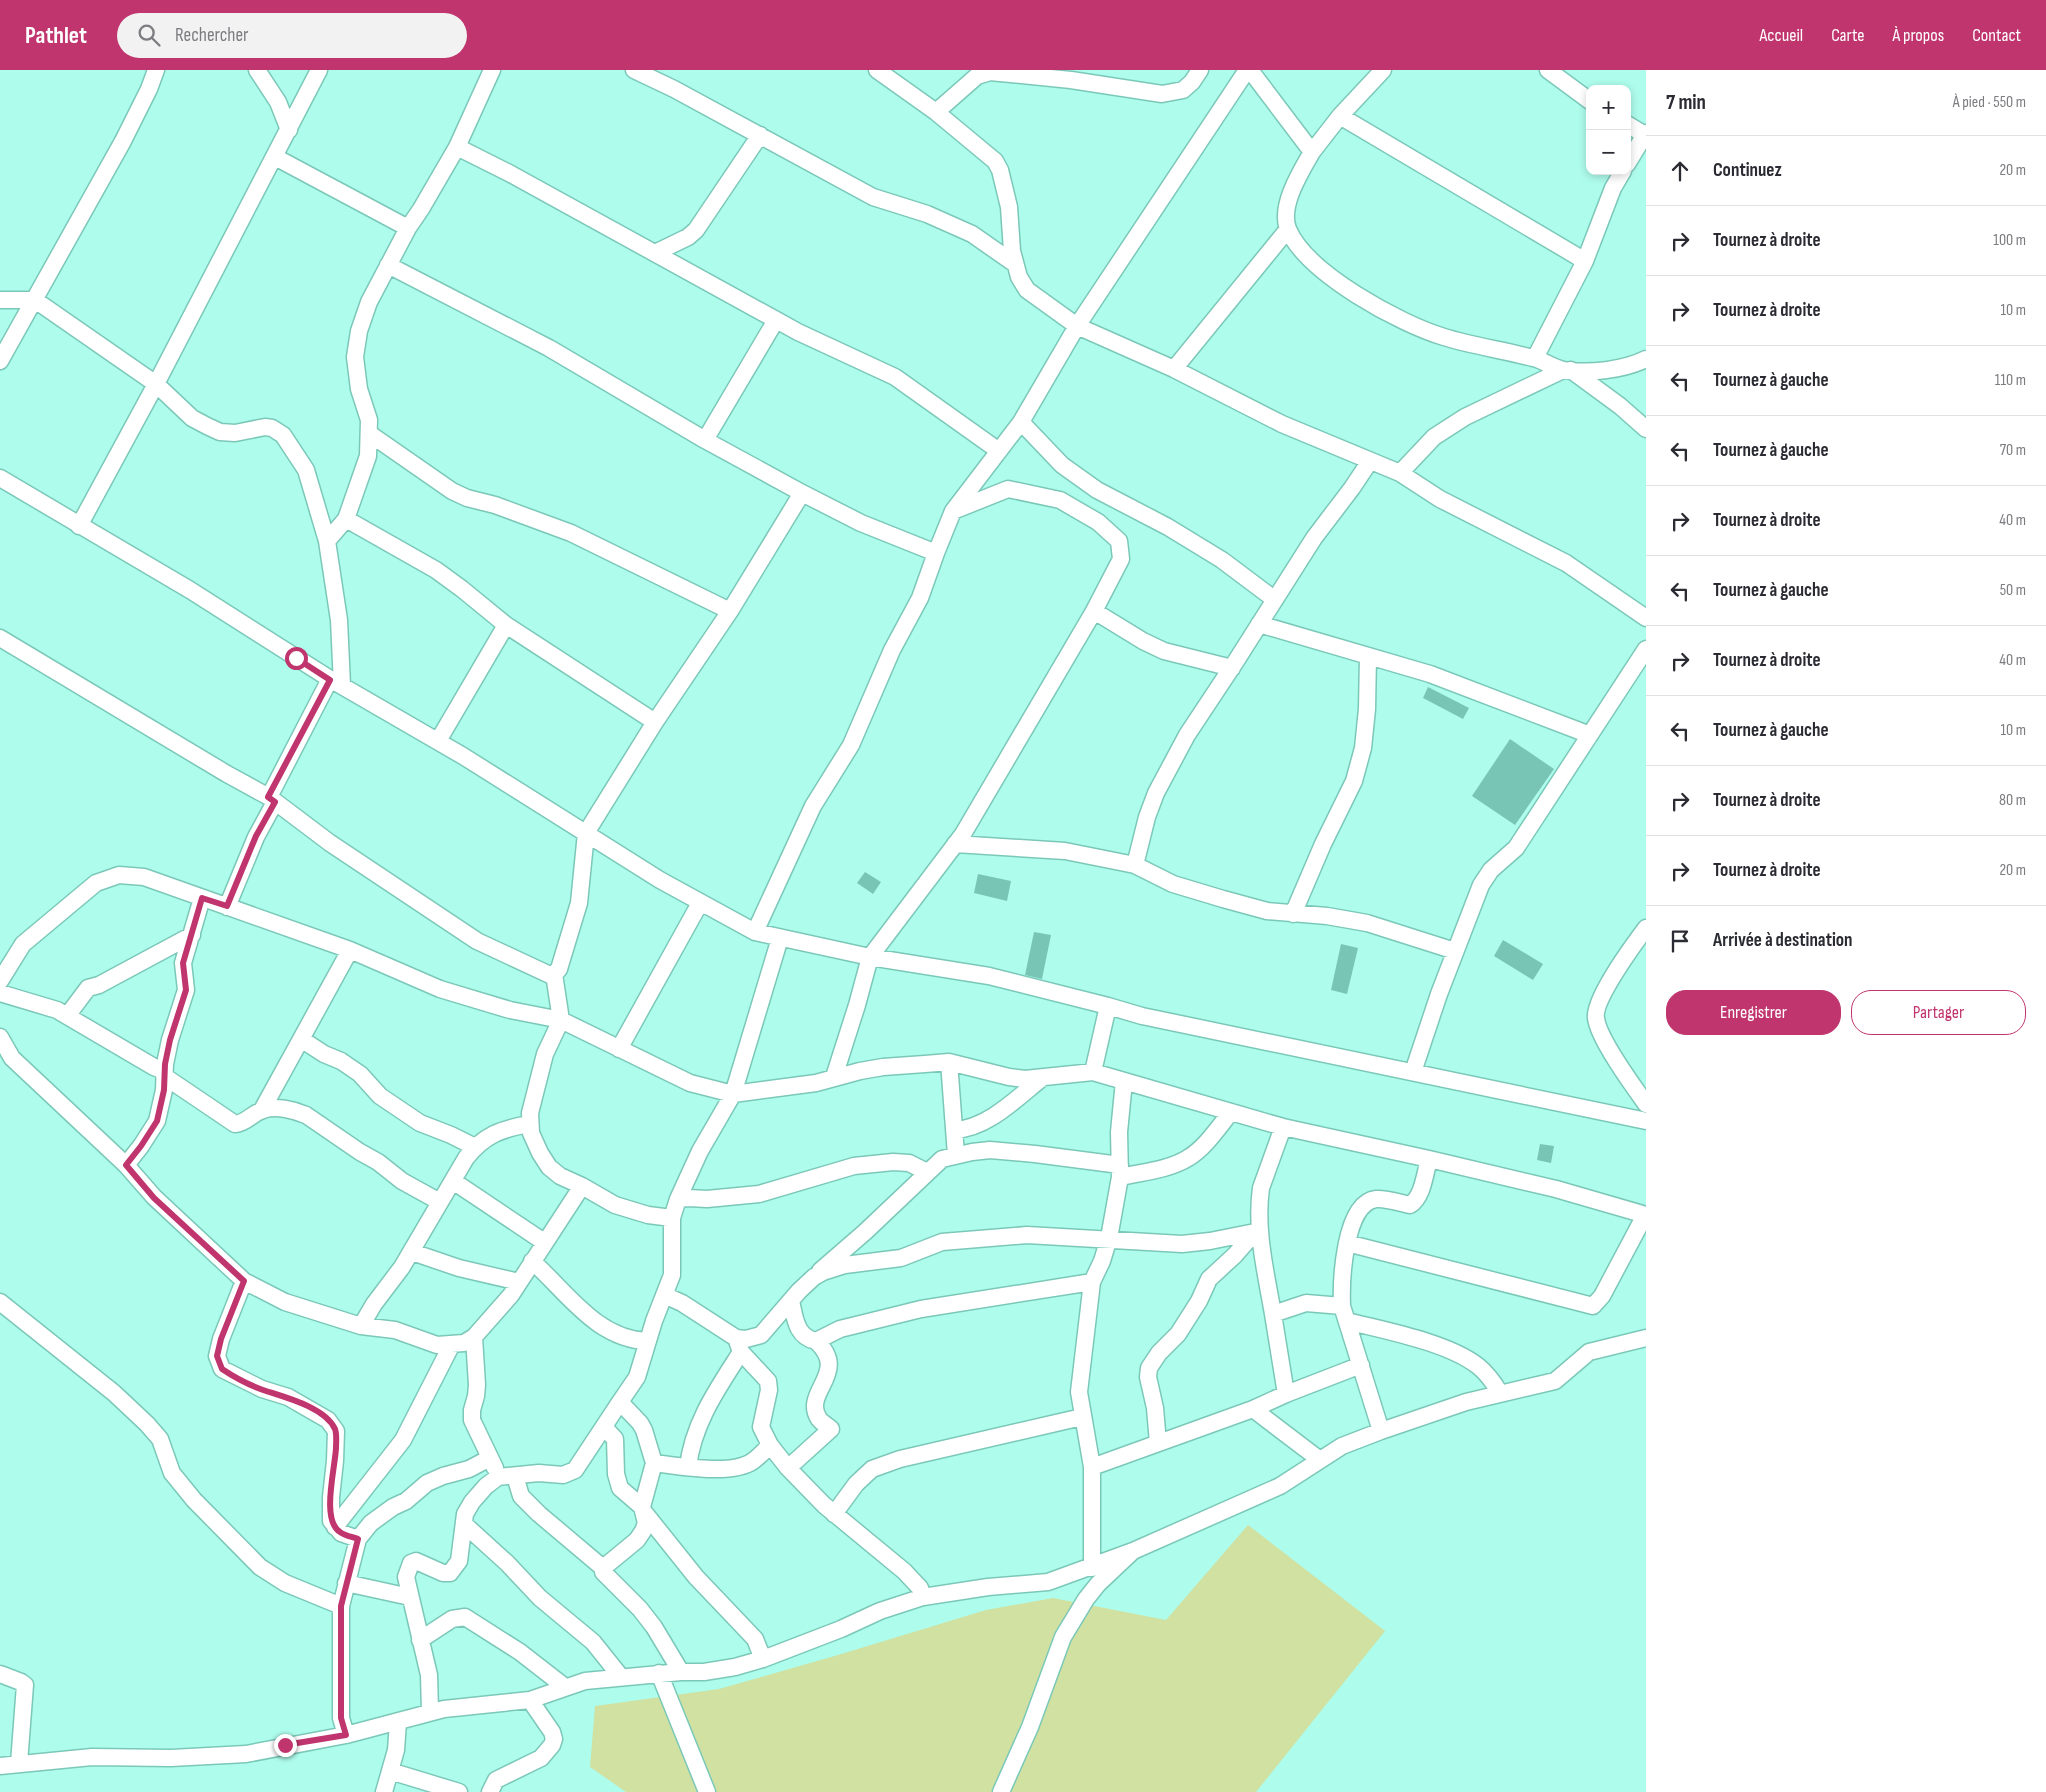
<!DOCTYPE html>
<html lang="fr">
<head>
<meta charset="utf-8">
<style>
	body { margin:0; font-family:"Sofia Sans Condensed",sans-serif; background:#f2f2f3; color:#2b2b33 }
	.controls { position:absolute; right:15px; top:15px; display:grid; overflow:hidden; border-radius:10px; box-shadow:0 2px 8px #0003 }
	.controls button { width:45px; height:45px; display:grid; place-items:center; padding:0; border:0; border-bottom:1px solid #e1e1e2; background:#fff; color:#2b2b33; font:25px sans-serif }
	.stop { position:absolute; width:15px; height:15px; margin:-11px; border:4px solid #c0356e; border-radius:50%; background:#fff }
	.stop.end { background:#c0356e; border-color:#fff; box-shadow:0 1px 5px #0008 }
	.list { margin:0; padding:0; list-style:none }
	h2 { display:flex; justify-content:space-between; align-items:center; height:65px; margin:0; padding:0 20px; font-size:21px }
	h2 small { font-size:16px; font-weight:400; color:#7c7c81 }
	.list li { display:grid; grid-template-columns:32px 1fr auto; gap:15px; align-items:center; box-sizing:border-box; height:70px; padding:0 20px; border-top:1px solid #e1e1e2 }
	.list b { display:block; font-size:19px; white-space:nowrap }
	.list em { font-size:16px; font-style:normal; color:#7c7c81 }
	.actions { display:flex; gap:10px; padding:15px 20px }
	.actions a { flex:1; padding:11px 0; border:1px solid #c0356e; border-radius:20px; text-align:center; font-size:18px; color:#c0356e }
	.actions .main { background:#c0356e; color:#fff }
	.icon { flex:none; width:28px; height:28px; fill:none; stroke:currentColor; stroke-width:2; stroke-linecap:round; stroke-linejoin:round }
	.map { position:relative; flex:none; width:1646px; height:1722px; overflow:hidden }
	header { display:flex; align-items:center; gap:30px; box-sizing:border-box; height:70px; padding:0 25px; background:#c0356e; color:#fff }
	header strong { font-size:24px }
	nav { display:flex; gap:28px; margin-inline-start:auto; font-size:18px }
	.search { width:350px; height:45px; background:#f2f2f3; display:flex; align-items:center; gap:12px; box-sizing:border-box; padding:0 18px; border-radius:28px; color:#7c7c81; font-size:19px }
	main { display:flex }
	aside { flex:1; background:#fff }
	.map>svg:first-child { display:block }
	.green { fill:#d0e1a1 }
	.building { fill:#78c5b6 }
	.lines { fill:none; stroke-linecap:round; stroke-linejoin:round }
	.minor-casing { stroke:#7bc8b9; stroke-width:19 }
	.minor { stroke:#fff; stroke-width:16 }
	.route { stroke:#c0356e; stroke-width:6 }
</style>
</head>
<body>
<header>
<strong>Pathlet</strong>
<div class="search"><svg class="icon" aria-label="search" viewBox="0 0 24 24"><circle cx="10" cy="10" r="6"/><path d="M15 15l6 6"/></svg>Rechercher</div>
<nav><a>Accueil</a><a>Carte</a><a>À propos</a><a>Contact</a></nav>
</header>
<main>
<div class="map">
<svg width="1646" height="1722" viewBox="0 0 1646 1722">
	<rect width="100%" height="100%" fill="#aefcec"/>
	<path class="green" d="M1248 1455 1385 1561 1256 1722H626L590 1697 595 1636 719 1619 838 1585 986 1540 1053 1528 1166 1550Z"/>
	<path class="building" d="M1428 617 1469 638 1463 649 1423 628Z
		M1510 669 1554 699 1515 755 1472 726Z
		M865 802 881 812 873 824 857 813Z
		M978 804 1011 811 1007 831 974 823Z
		M1034 862 1051 865 1042 909 1025 905Z
		M1503 870 1543 894 1533 910 1494 886Z
		M1341 874 1358 878 1347 924 1331 920Z
		M1540 1074 1554 1076 1551 1093 1537 1090Z"/>
	<g class="lines">
		<defs>
			<path id="minor" d="M257 0 278 32 289 60
				M634 0 674 19 873 127 927 144 972 164 1015 194
				M877 0 936 42 995 91 1000 100 1009 137 1012 181 1019 207 1027 220 1077 256 1174 299 1282 354 1400 403 1440 429 1566 493 1646 548
				M1250 0 1312 82C1301 101 1279 136 1288 159 1306 203 1400 254 1444 267 1473 276 1503 280 1533 288 1543 290 1553 298 1564 300 1589 304 1624 300 1646 289
				M1548 0 1590 31
				M936 42 977 6 990 2 1071 10 1162 24 1183 20 1192 12 1200 0
				M1340 46 1383 0
				M1627 54 1645 65
				M457 77 509 103 798 262 895 307 999 381
				M1312 82 1340 46 1585 191
				M275 87 408 158
				M1627 94 1646 63
				M655 183 688 167 696 160 760 65
				M388 195 549 278 705 370 802 423 861 453 936 483 953 441 1021 352 1077 256 1247 0
				M0 230H35L156 314 192 348 207 356 220 362 235 363 265 357 272 358 283 365 306 400 327 471 339 550 342 615
				M1535 288 1585 191 1613 118 1623 101
				M0 291 123 71 149 19 156 0
				M1174 299 1288 159
				M1571 300 1620 336 1646 359
				M1021 352 1062 395 1097 420 1168 457 1222 490 1274 529
				M370 364 452 421 467 428 495 435 571 463 730 541
				M705 370 776 250
				M1400 403 1434 367 1465 347 1563 300
				M0 408 190 520 330 609 463 686 660 810 755 862 870 887 989 906 1108 936 1142 946 1646 1051
				M953 441 1008 419 1060 430 1098 452 1119 471 1121 489 1094 541 1143 571 1164 581 1232 598
				M346 449 436 500 462 519 506 555
				M79 456 156 314 319 0
				M327 471 346 449 368 386 369 350 359 319 355 287 359 261 369 232 408 158 421 139 457 77 492 0
				M1259 554 1430 604 1590 665
				M0 568 227 704 269 727 330 773 477 871 550 905 554 904
				M438 671 506 555 655 652
				M269 727 330 609
				M955 774 1065 781 1135 795 1173 814 1223 829 1267 841 1327 846 1367 853 1455 881
				M1135 795 1147 747 1156 723 1187 665 1236 591 1314 468 1352 418 1370 391
				M227 837 256 767 275 732
				M1293 844 1323 774 1354 711 1363 678 1367 639 1368 586
				M1646 858C1634 874 1593 930 1596 948 1598 968 1633 1016 1646 1034
				M755 862 813 736 851 675 892 580 920 528 936 483
				M0 911 23 874 96 813 119 805 144 807 350 880 440 919 510 940 561 950 690 1013 733 1024 816 1013 860 1001 883 997 925 994 949 992 1009 1007 1025 1009 1093 1002 1283 1057 1429 1089 1556 1119 1646 1145
				M0 923 57 940 154 997 164 1001
				M67 946 88 918 99 915 192 865
				M0 967 12 988 126 1095 154 1127 244 1211 285 1232 361 1256 395 1260 437 1275 464 1273 474 1267 511 1225 582 1116
				M301 969 324 984 341 991 360 1004 380 1026 420 1053 451 1065 475 1077
				M619 979 700 833
				M949 992 956 1085
				M1093 1002 1108 936
				M1413 1002 1439 924 1481 815 1491 800 1516 778 1646 579
				M164 1006 235 1054C247 1053 252 1043 263 1040 275 1035 294 1040 306 1045L360 1082 378 1092 402 1111 440 1132
				M834 1007 857 935 870 887 963 764 1094 541
				M262 1040 350 880
				M954 1060C987 1059 1017 1028 1042 1008
				M126 1095 141 1076 157 1051 164 1020 165 994 170 970 186 920 183 893 202 828
				M1120 1107C1142 1102 1169 1100 1188 1088 1205 1078 1218 1058 1231 1042
				M453 1111 544 1172
				M678 1129 689 1128 707 1129 759 1124 854 1096 893 1092 909 1093 927 1102
				M672 1148 648 1145 615 1135 582 1116 560 1106 549 1097 540 1083 531 1063 530 1043 545 984 561 950 554 904 559 899 579 833 586 763 655 652 730 541 802 423
				M1347 1173 1593 1236 1602 1226 1645 1145
				M412 1182 459 1198 519 1212
				M532 1191C566 1221 597 1270 648 1271
				M820 1201 865 1162 942 1089 972 1082 990 1080 1035 1084 1120 1095
				M244 1211 221 1269 217 1286 222 1299 262 1319 288 1327 328 1350 336 1361 335 1391 331 1427V1451L341 1463 358 1469
				M664 1225 682 1233 736 1268 741 1282 768 1311 769 1320 761 1357 770 1375 788 1398 824 1435 904 1501 920 1518 923 1527
				M791 1231C795 1248 796 1267 816 1271L840 1259 921 1239 1092 1212
				M0 1232 114 1323 147 1354 160 1369 172 1403 194 1430 260 1497 285 1513 341 1536
				M1273 1244C1266 1203 1255 1160 1261 1118L1283 1057
				M1347 1251C1386 1261 1447 1272 1478 1296 1488 1304 1494 1313 1500 1323
				M361 1256 374 1234 402 1197 466 1088C484 1065 501 1059 529 1054
				M474 1267 477 1315 476 1326 472 1340V1350L495 1398
				M736 1268 746 1269 761 1265 799 1221 814 1207 823 1202 845 1195 901 1188 942 1172 1027 1165 1182 1174 1210 1171 1260 1161
				M1286 1324 1361 1295
				M604 1357 615 1369 616 1404 620 1418 642 1437
				M1381 1361 1342 1236C1341 1211 1344 1133 1376 1129 1386 1128 1400 1133 1410 1135 1423 1127 1425 1103 1429 1089
				M1158 1373 1155 1338 1148 1307 1149 1298 1159 1283 1178 1264 1199 1231 1209 1209 1235 1185 1255 1162
				M1320 1390 1253 1339 1286 1324 1273 1244 1306 1233 1342 1236
				M654 1393C679 1396 732 1406 753 1391 759 1387 765 1380 770 1375
				M688 1397C693 1353 718 1318 741 1282
				M1092 1397 1253 1339
				M788 1398 831 1359C828 1356 822 1353 819 1349 801 1322 851 1303 816 1271
				M515 1406 521 1426 539 1444 603 1498
				M644 1442 696 1507 755 1569 763 1589
				M834 1444 856 1414 872 1399 900 1389 1082 1347
				M464 1454 507 1493 540 1528 593 1572 621 1607
				M335 1457 403 1370 452 1274
				M1092 1498V1397L1079 1322 1092 1212 1102 1191 1109 1168 1120 1107 1119 1062 1124 1011
				M346 1513 410 1527
				M420 1570 452 1549 465 1547 520 1582 565 1617
				M681 1602 654 1557 640 1539 603 1502V1498L637 1470 643 1461 646 1453 642 1437 654 1393 644 1360 640 1353 620 1332 637 1307 654 1251 672 1205V1148L678 1129 700 1081 733 1024 780 868
				M659 1603 707 1722
				M0 1604 21 1612 25 1615 19 1693
				M430 1642 429 1605 406 1507 411 1493 416 1491 443 1503H450L459 1491 465 1444 472 1432 486 1416 498 1407 539 1403 563 1405 575 1400 620 1332
				M346 1665 341 1648V1536L358 1469 371 1453 393 1437 406 1431 427 1413 443 1406 469 1399 490 1388
				M0 1696 92 1687 171 1688 246 1684 346 1665 444 1639 530 1630 585 1611 681 1602H704L735 1597 763 1589 841 1559 880 1541 923 1527 988 1517 1048 1512 1133 1481
				M390 1701 459 1722
				M384 1722 396 1680 398 1652
				M490 1722 496 1710 541 1688 552 1675 554 1669 552 1662 530 1630
				M1001 1722 1030 1657 1063 1567 1086 1529 1098 1514 1133 1481 1280 1416 1342 1376 1381 1361 1466 1332 1555 1311 1589 1282 1646 1268"/>
		</defs>
		<use href="#minor" class="minor-casing"/>
		<use href="#minor" class="minor"/>
	</g>
	<g class="lines">
		<path class="route" d="M285 1675 346 1665 341 1648V1536L358 1469C353 1467 345 1466 340 1462 321 1450 335 1399 336 1378 336 1373 337 1364 335 1359 325 1337 284 1327 263 1320 249 1315 234 1307 222 1299L217 1286 221 1269 244 1211 154 1128 126 1095 141 1076 157 1051 164 1020 165 994 170 970 186 920 183 893 202 828 227 836 256 766 275 732 268 727 330 610 296 588"/>
	</g>
</svg>
<div class="controls">
<button>+</button>
<button>−</button>
</div>
<div class="stop" style="left:296px;top:588px"></div>
<div class="stop end" style="left:285px;top:1675px"></div>
</div>
<aside>
<h2>7 min<small>À pied · 550 m</small></h2>
<ul class="list">
<li><svg class="icon" aria-label="ahead" viewBox="0 0 24 24"><path d="M12 20V5M6 11l6-6 6 6"/></svg><div><b>Continuez</b></div><em>20 m</em></li>
<li><svg class="icon" aria-label="right" viewBox="0 0 24 24"><path d="M7 20v-9h11M14 6l5 5-5 5"/></svg><div><b>Tournez à droite</b></div><em>100 m</em></li>
<li><svg class="icon" aria-label="right" viewBox="0 0 24 24"><path d="M7 20v-9h11M14 6l5 5-5 5"/></svg><div><b>Tournez à droite</b></div><em>10 m</em></li>
<li><svg class="icon" aria-label="left" viewBox="0 0 24 24"><path d="M17 20v-9H6M10 6l-5 5 5 5"/></svg><div><b>Tournez à gauche</b></div><em>110 m</em></li>
<li><svg class="icon" aria-label="left" viewBox="0 0 24 24"><path d="M17 20v-9H6M10 6l-5 5 5 5"/></svg><div><b>Tournez à gauche</b></div><em>70 m</em></li>
<li><svg class="icon" aria-label="right" viewBox="0 0 24 24"><path d="M7 20v-9h11M14 6l5 5-5 5"/></svg><div><b>Tournez à droite</b></div><em>40 m</em></li>
<li><svg class="icon" aria-label="left" viewBox="0 0 24 24"><path d="M17 20v-9H6M10 6l-5 5 5 5"/></svg><div><b>Tournez à gauche</b></div><em>50 m</em></li>
<li><svg class="icon" aria-label="right" viewBox="0 0 24 24"><path d="M7 20v-9h11M14 6l5 5-5 5"/></svg><div><b>Tournez à droite</b></div><em>40 m</em></li>
<li><svg class="icon" aria-label="left" viewBox="0 0 24 24"><path d="M17 20v-9H6M10 6l-5 5 5 5"/></svg><div><b>Tournez à gauche</b></div><em>10 m</em></li>
<li><svg class="icon" aria-label="right" viewBox="0 0 24 24"><path d="M7 20v-9h11M14 6l5 5-5 5"/></svg><div><b>Tournez à droite</b></div><em>80 m</em></li>
<li><svg class="icon" aria-label="right" viewBox="0 0 24 24"><path d="M7 20v-9h11M14 6l5 5-5 5"/></svg><div><b>Tournez à droite</b></div><em>20 m</em></li>
<li><svg class="icon" aria-label="arrive" viewBox="0 0 24 24"><path d="M6 21V4h12l-3 4 3 4H6"/></svg><div><b>Arrivée à destination</b></div></li>
</ul>
<div class="actions"><a class="main">Enregistrer</a><a>Partager</a></div>
</aside>
</main>
</body>
</html>
